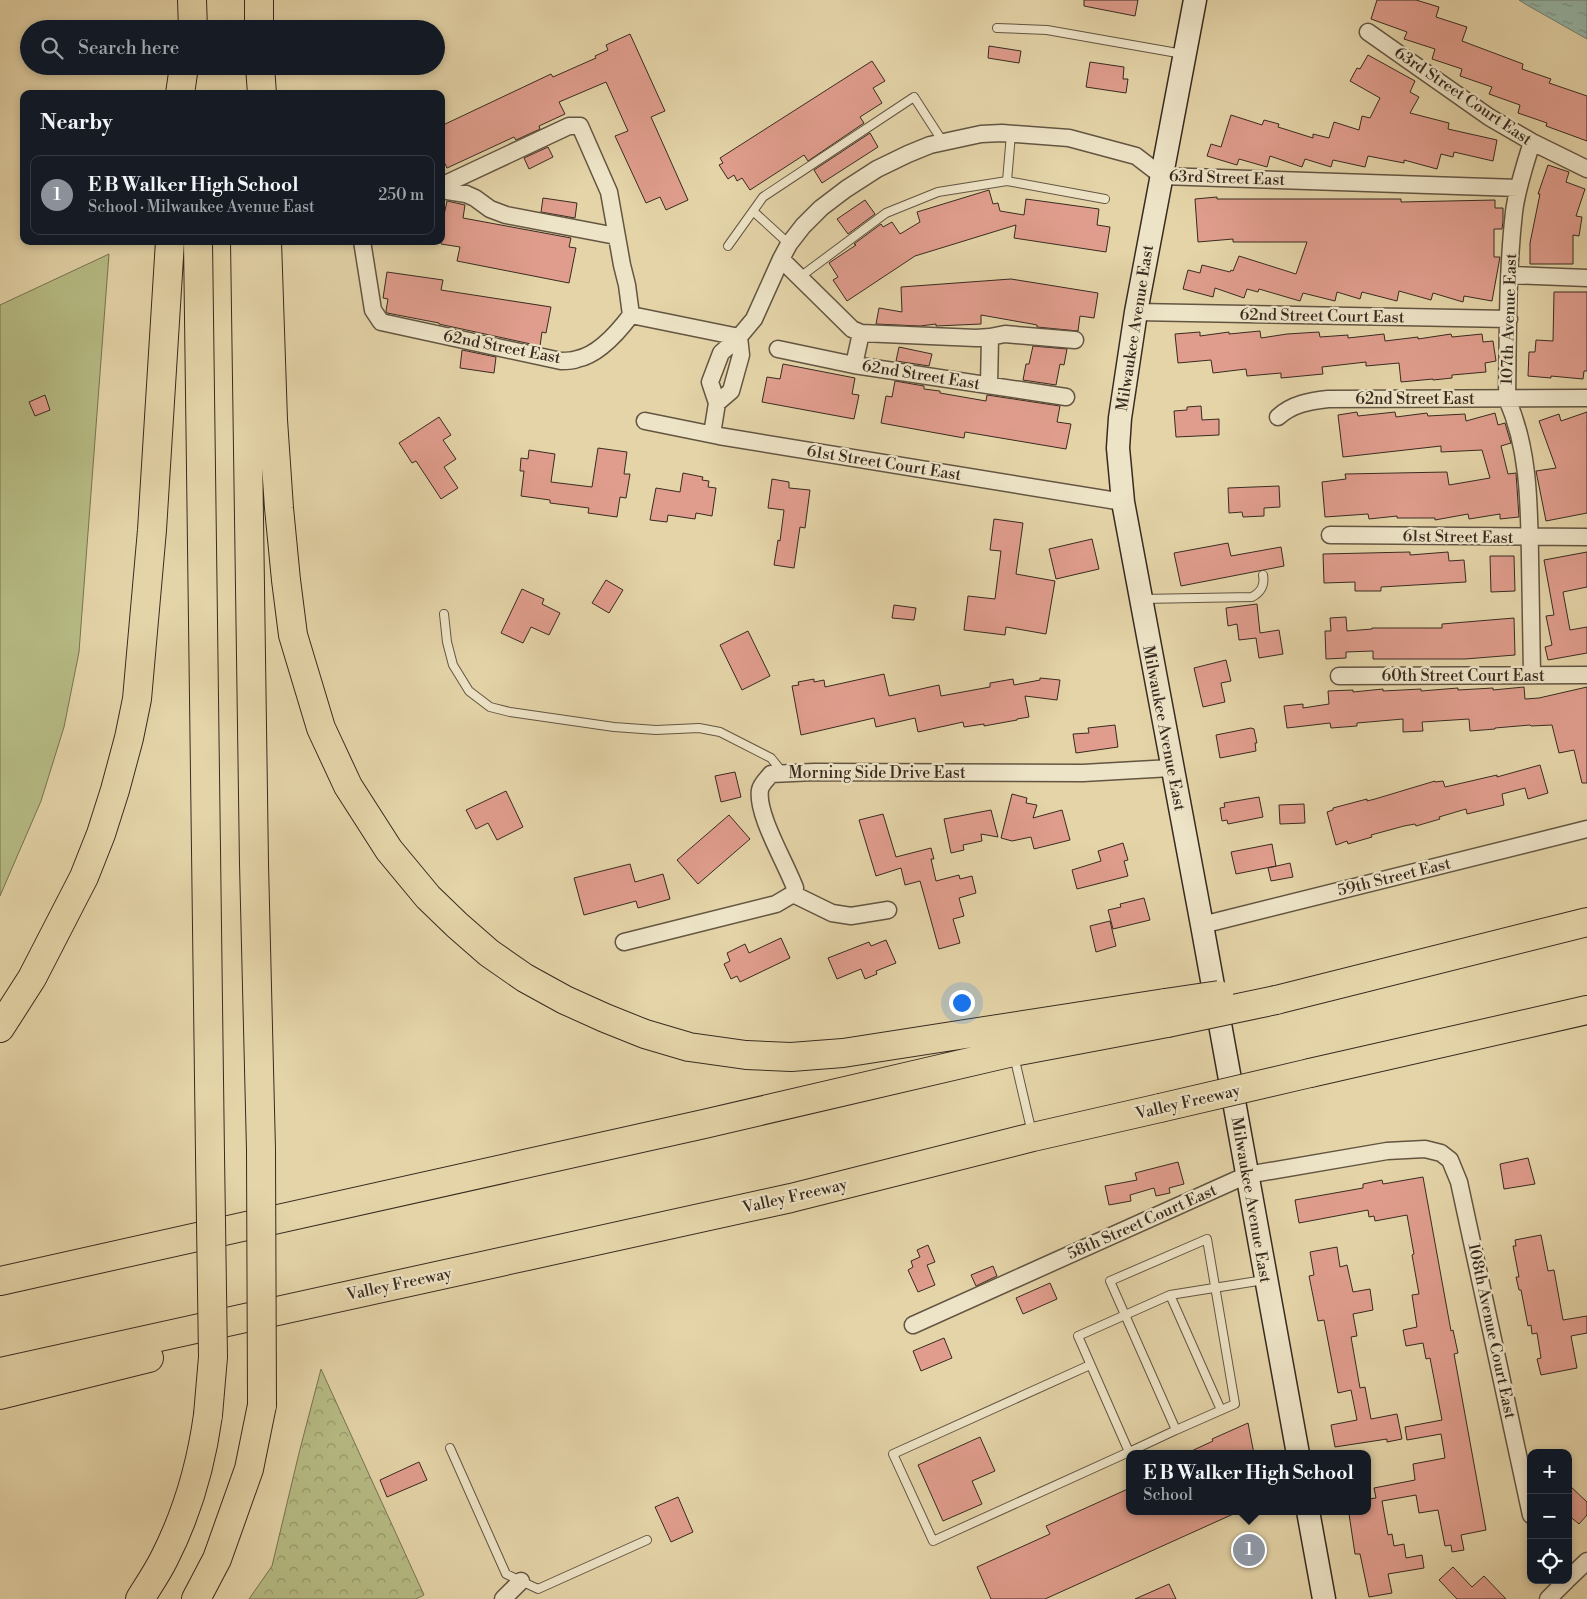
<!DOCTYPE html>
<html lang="en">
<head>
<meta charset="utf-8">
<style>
	body { margin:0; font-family:"Libre Bodoni",serif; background:#242831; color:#f1f3f6 }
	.controls { position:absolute; right:15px; bottom:15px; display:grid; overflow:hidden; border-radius:10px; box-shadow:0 2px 8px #0003 }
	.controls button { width:45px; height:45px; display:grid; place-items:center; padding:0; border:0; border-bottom:1px solid #363941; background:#171b24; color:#f1f3f6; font:25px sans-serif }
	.you { position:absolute; left:961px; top:1002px; width:18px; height:18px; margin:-12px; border:4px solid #fff; border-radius:50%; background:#1a73e8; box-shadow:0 0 0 8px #1a73e833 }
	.badge { display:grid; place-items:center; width:32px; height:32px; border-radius:50%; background:#8c9099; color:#fff; font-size:16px; font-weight:700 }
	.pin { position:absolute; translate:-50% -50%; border:2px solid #fff; box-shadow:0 1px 5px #0006 }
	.popup { position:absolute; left:1126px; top:1450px; width:245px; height:65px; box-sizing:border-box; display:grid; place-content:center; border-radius:10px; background:#171b24; filter:drop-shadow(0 1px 4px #0005); font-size:16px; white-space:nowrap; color:#9ea1a6 }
	.popup b { font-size:19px; color:#f1f3f6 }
	.popup::after { content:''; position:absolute; left:50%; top:100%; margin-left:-10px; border:10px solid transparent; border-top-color:#171b24 }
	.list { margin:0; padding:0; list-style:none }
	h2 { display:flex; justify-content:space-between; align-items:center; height:65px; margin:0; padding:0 20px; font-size:21px }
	h2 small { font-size:16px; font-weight:400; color:#9ea1a6 }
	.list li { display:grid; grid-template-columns:32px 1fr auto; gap:15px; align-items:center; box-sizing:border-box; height:80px; margin:0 10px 10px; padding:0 10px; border:1px solid #363941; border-radius:10px }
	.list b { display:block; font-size:19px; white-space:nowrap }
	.list p { margin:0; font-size:16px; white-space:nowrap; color:#9ea1a6 }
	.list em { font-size:16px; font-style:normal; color:#9ea1a6 }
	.icon { flex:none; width:28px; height:28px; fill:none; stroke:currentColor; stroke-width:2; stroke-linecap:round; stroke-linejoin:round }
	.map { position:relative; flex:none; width:1587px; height:1599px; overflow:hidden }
	.search { position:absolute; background:#171b24; box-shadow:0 2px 8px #0003; left:20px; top:20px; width:425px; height:55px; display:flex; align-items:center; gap:12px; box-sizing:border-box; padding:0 18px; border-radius:28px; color:#9ea1a6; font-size:19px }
	.panel { position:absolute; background:#171b24; box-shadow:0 2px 8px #0003; left:20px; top:90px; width:425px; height:155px; border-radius:10px }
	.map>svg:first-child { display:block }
	.forest { fill:url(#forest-crowns); stroke:#787452 }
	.park { fill:#b7bc85; stroke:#787452 }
	.water { fill:url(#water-ripples); stroke:#708072 }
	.building { fill:#e09d8d; stroke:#382b20 }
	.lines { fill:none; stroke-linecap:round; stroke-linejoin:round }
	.lane-casing { stroke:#635542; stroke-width:10 }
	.street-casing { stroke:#635542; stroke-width:19 }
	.secondary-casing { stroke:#382b20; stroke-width:25 }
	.highway-casing { stroke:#382b20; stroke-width:30 }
	.lane { stroke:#ede3c6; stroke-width:8 }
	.street { stroke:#ede3c6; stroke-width:16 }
	.secondary { stroke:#ede3c6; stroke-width:22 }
	.highway { stroke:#e4d4a8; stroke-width:28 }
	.highway-bridge-casing { stroke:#382b20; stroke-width:30; stroke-linecap:butt }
	.highway-bridge { stroke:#e4d4a8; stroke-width:28 }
	.labels { text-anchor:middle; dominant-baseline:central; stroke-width:4.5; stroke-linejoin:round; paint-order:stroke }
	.street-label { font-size:16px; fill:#382b20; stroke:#ede3c6 }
</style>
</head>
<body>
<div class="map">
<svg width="1587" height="1599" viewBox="0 0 1587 1599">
	<defs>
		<pattern id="forest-crowns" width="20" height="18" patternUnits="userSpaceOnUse" patternTransform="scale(1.25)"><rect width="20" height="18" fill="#b7bc85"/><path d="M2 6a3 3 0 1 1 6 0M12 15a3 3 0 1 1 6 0" fill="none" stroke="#96996c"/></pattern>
		<pattern id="water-ripples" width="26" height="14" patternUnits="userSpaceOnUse" patternTransform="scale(1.25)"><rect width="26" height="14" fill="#95b8a9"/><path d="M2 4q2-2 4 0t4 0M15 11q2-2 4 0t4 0" fill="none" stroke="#7b9689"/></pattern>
	</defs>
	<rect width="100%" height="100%" fill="#e4d4a8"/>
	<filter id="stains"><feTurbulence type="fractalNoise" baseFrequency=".004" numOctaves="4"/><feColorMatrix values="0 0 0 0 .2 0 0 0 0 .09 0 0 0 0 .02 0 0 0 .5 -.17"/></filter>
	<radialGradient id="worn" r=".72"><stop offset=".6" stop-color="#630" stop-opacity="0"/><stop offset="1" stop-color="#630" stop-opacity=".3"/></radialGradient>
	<path class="forest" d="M321 1369 424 1595 416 1599H249L272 1566 299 1453Z"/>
	<path class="park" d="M109 254 79 652 64 727 41 801 0 896V305Z"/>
	<path class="water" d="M1519 0H1587V39L1527 5Z"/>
	<path class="building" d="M1084 0H1138L1135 16 1084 6Z
		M1377 0H1416L1439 7 1436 17 1467 27 1462 41 1523 64 1522 69 1551 79 1549 83 1587 96V141L1546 126 1547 123 1518 113 1520 105 1489 94 1492 87 1460 76 1462 69 1432 59 1435 49 1404 39 1407 32 1371 19Z
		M630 34 665 111 651 117 688 200 666 210 660 197 646 203 615 136 628 131 606 82 559 102 565 114 539 126 540 129 516 140 514 137 447 168 441 155V126L551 74 553 77 596 58 595 56 608 50 606 45Z
		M989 46 1021 51 1019 63 988 58Z
		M1368 55 1415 81 1410 92 1419 97 1410 113 1449 123 1448 129 1497 140 1493 161 1454 152 1453 157 1441 154 1437 169 1404 160V163L1368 156 1365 167 1333 160 1331 167 1305 159 1302 167 1270 156 1267 167 1239 159 1237 165 1207 156 1211 144 1221 147 1231 115 1262 125 1264 120 1279 124 1278 127 1313 138V134L1329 138 1334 122 1359 130 1362 116 1370 118 1380 98 1350 81 1357 68 1360 69Z
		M872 61 885 81 873 88 882 103 860 117 864 123 808 161 804 155 750 190 742 178 737 181 734 175 728 179 719 165 723 163 720 158Z
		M1090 62 1124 67 1123 79H1128L1126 93 1086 87Z
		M870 133 878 147 822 183 814 170Z
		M548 147 553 157 529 169 524 158Z
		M1548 165 1569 172 1566 182 1585 189 1576 216 1582 217 1579 236 1573 235V264H1530V243L1540 194H1538Z
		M989 190 993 204 998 203 1000 211 1024 215 1026 199 1099 209 1097 225 1110 227 1106 252 1014 238 1016 225 915 256 847 301 833 280 838 277 829 263 856 245 854 244 881 224 883 227 892 222 900 234 920 222 917 212Z
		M1217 197V199H1401V202L1495 200V208H1503V221L1502 229H1494V257H1500L1492 301 1464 296 1463 302 1433 293 1431 300 1399 291 1397 301 1362 292 1360 299 1337 292 1335 301 1303 293 1300 301 1259 289 1258 292 1247 289 1244 298 1215 288 1213 297 1183 289 1188 270 1200 273 1202 265 1230 272 1231 270 1233 271 1239 256 1296 274 1307 242H1233V239L1198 242 1195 199Z
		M543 198 577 203 575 218 541 212Z
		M865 200 875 214 848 234 837 219Z
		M447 201 465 205 463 218 571 238 569 247 576 248 569 283 457 261 460 247 441 244V215H444Z
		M387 272 443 280 441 290 551 307 546 333 542 332 540 346 439 324V323L387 313 386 311 388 299 383 298Z
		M1011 279 1098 293 1094 318 1080 316 1078 331 1037 327V325L1032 324 981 315V324L936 326V324L920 326 876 324 879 308 902 312 901 287Z
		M1554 292H1587V371H1584L1583 379 1551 376V378L1528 376 1529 352H1535L1536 340 1553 341Z
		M1260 331 1261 338 1287 334 1319 332 1320 337 1348 335V338L1384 334 1385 341 1418 337V339L1451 334 1452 337 1482 334 1483 342 1493 341 1496 361 1485 363 1486 372 1452 375V378L1433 380V379L1401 382 1399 363 1366 366V362L1322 367 1323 374 1281 378V373L1247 376 1246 369 1213 373 1211 360 1178 363 1175 334 1200 332V336L1229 332V334Z
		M1033 346 1067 349 1064 365 1060 364 1056 385 1023 380 1026 364H1029Z
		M899 347 932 354 929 366 896 361Z
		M462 350 496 357 494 373 460 368Z
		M783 364 855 378 852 394 859 395 854 419 762 402 767 377 780 379Z
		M895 381 924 386V389L940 391V393L986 401 987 395 1060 406 1057 422 1071 424 1066 449 965 432 964 438 881 423 886 396 892 397Z
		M45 395 50 410 35 416 29 402Z
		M1201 406 1202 420 1219 419V435L1176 437 1174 411 1187 410V407Z
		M1357 412 1358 416 1395 412 1396 417 1427 413 1428 416 1465 414 1466 421 1495 413 1498 425 1505 423 1510 440 1511 443 1501 446 1508 474 1516 473 1519 517 1500 519V514L1469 519 1468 514 1435 520V518H1397V516L1369 519 1368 514 1325 517 1322 482 1346 479 1345 474 1447 472 1449 485 1490 478 1482 450 1441 452V446L1343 457 1338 415Z
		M1587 412V513L1546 521 1536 471 1556 468 1539 421 1559 414 1561 421Z
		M439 417 451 435 443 440 456 459 444 467 458 488 441 499 416 461 412 463 399 443Z
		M598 448 627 452 624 474H630L626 498 620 497 617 517 588 513 589 508 550 503V500L521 496 524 471H520L521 458 528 459 529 450 555 454 551 482 592 487Z
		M683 473 703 477 702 480 709 481 708 487 716 488 712 516 696 513 695 519 668 515 667 522 650 520 656 488 680 492Z
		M772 479 789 482V488L810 490 805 528 800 527 794 568 774 565 778 540 780 541 784 510 768 508Z
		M1279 486 1280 507 1264 508V516L1243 517 1242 512 1229 513 1228 488Z
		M994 519 1023 523 1016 574 1055 581 1046 634 1006 627 1005 635 964 630 968 596 995 599 1001 551 990 550Z
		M1092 539 1099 569 1056 579 1049 549Z
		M1228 543 1231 556 1281 547 1284 566 1181 586 1174 553Z
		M1410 552V555L1448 552 1449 561 1464 560 1466 582 1381 587V591H1355V582L1324 583 1323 554Z
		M1587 552V587L1563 592 1570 630 1587 627V653L1548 660 1545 647 1552 645 1546 616 1554 615 1544 560Z
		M1490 556H1514L1515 591 1491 592Z
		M606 580 623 590 609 613 592 603Z
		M522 589 544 599 542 604 560 613 549 635 531 627 523 643 501 633Z
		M1257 604 1260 633 1279 630 1283 654 1259 658 1256 638 1239 640 1237 624 1228 626 1226 608Z
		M894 605 916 608 914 620 892 618Z
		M1346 617 1347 631 1372 629V628H1442V624L1514 618 1515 655 1465 659H1373V651L1346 652V658L1326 659 1325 631H1331L1330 618Z
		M748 631 770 676 742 690 720 645Z
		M1226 660 1231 681 1221 683 1225 702 1203 707 1194 668Z
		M884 674 889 696 939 685 941 696 990 687V683L1013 679 1014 685 1040 680V678L1060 680 1057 700 1025 696 1029 717 1017 719V720L984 726V724L964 727 963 722 918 732 915 718 876 727 874 718 801 735 792 686 799 685 798 682 814 679V682L824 680 825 687Z
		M1524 687 1525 699 1539 698 1587 687V783H1582L1574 750 1559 753 1552 725 1531 726 1530 725 1495 728V729L1470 731 1469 719 1422 722 1423 731 1403 732V719L1357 723V726L1331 728 1330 723 1287 728 1284 706 1303 704V708L1329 704 1328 691 1353 690V692L1383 689V691L1421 689V691L1458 688V690L1493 688V690Z
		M1115 725 1118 747 1076 753 1073 734 1089 733 1088 728Z
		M1251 728 1254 729 1257 743H1255L1256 751 1220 758 1216 735Z
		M1540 765 1548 793 1528 799 1525 788 1502 794 1504 805 1467 814 1466 809 1439 817 1440 819 1416 826 1415 824 1404 826 1371 835 1372 837 1348 844 1347 841 1336 845 1327 812 1333 810V808L1367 799V801L1375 799 1435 781V782L1443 781 1445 787 1497 775V777Z
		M735 772 741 797 721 802 715 776Z
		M506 791 523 827 497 840 488 823 476 829 466 810Z
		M1012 794 1027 798 1026 803 1037 805 1033 818 1062 810 1070 840 1034 849 1031 837 1012 841 1001 838Z
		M1259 797 1263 817 1228 824 1227 820 1222 821 1220 808 1225 807 1224 803Z
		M1304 804 1305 823 1280 824 1279 805Z
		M991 810 998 837 981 834 982 841 963 845 964 850 951 853 944 819Z
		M883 814 896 857 931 848 934 859H931L936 881 959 875 960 879 972 876 976 893 959 898 964 916 953 919 960 943 939 949 920 881 905 885 901 868 876 876 859 820Z
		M729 815 750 839 698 884 677 860Z
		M1123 843 1128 860 1124 861 1128 876 1077 889 1072 870 1101 861 1098 851Z
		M1272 844 1276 866 1236 874 1231 852Z
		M1290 863 1293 877 1271 881 1268 868Z
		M630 864 635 882 663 874 670 899 638 908 636 901 584 915 574 878Z
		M1144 898 1150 920 1113 929 1108 910 1121 907 1120 904Z
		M1110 921 1116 946 1096 952 1090 926Z
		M781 938 790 958 740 982 737 976 731 979 724 964 730 961 727 953 745 944 749 953Z
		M886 940 896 963 876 971 877 974 865 979 861 969 837 979 828 958 869 942 871 946Z
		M1528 1158 1535 1184 1504 1189 1500 1164Z
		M1178 1162 1184 1184 1169 1188 1170 1193 1156 1196 1154 1188 1130 1195 1131 1201 1109 1205 1105 1186 1137 1180 1135 1173Z
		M1423 1177 1451 1331 1453 1330 1458 1353 1454 1354 1486 1530 1461 1535 1464 1550 1452 1552 1451 1545 1445 1546 1438 1510 1419 1513 1416 1495 1382 1501 1388 1535 1392 1534 1394 1546 1404 1544 1406 1558 1422 1555 1424 1568 1388 1574 1392 1593 1369 1597 1360 1554H1355L1349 1514H1354V1511H1368V1499L1376 1498 1374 1488 1415 1480 1413 1464 1445 1458 1441 1434 1407 1440 1405 1427 1442 1420 1430 1358 1426 1359 1423 1343 1406 1346 1403 1330 1417 1327 1412 1295 1419 1294 1412 1255 1414 1254 1407 1215 1375 1221 1374 1216 1369 1217 1368 1210 1299 1223 1295 1200 1363 1188V1184L1382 1180 1383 1184Z
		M1541 1235 1548 1271 1554 1270 1563 1320 1587 1316V1333L1571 1336 1577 1368 1541 1375 1537 1359 1541 1358 1537 1333 1532 1334 1531 1325 1528 1326 1521 1290H1519L1516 1277H1519L1513 1246H1516L1515 1240Z
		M928 1245 935 1262 927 1265 935 1285 918 1292 908 1270 913 1267 911 1261 920 1257 917 1250Z
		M1337 1247 1340 1267 1347 1265 1353 1292 1370 1289 1373 1310 1353 1314 1357 1336 1351 1337 1360 1388 1365 1387 1371 1419 1397 1414 1402 1439 1387 1442V1439L1335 1447 1331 1425 1357 1420 1351 1390 1338 1393 1324 1320 1318 1321 1309 1276 1314 1275 1310 1252Z
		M993 1266 997 1276 976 1286 971 1275Z
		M1050 1283 1057 1299 1023 1314 1016 1298Z
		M944 1338 952 1358 921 1371 913 1351Z
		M1248 1423 1254 1454H1185L1213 1441 1212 1439Z
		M980 1437 995 1471 972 1481 982 1504 943 1521 918 1465Z
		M419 1462 427 1480 387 1497 380 1480Z
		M1568 1484 1587 1502V1515L1579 1524 1568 1515Z
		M1130 1488V1511H1240L1045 1599H991L977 1567 1050 1534 1046 1526Z
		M678 1497 693 1532 671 1542 655 1507Z
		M1453 1567 1472 1587 1484 1576 1506 1599H1457L1439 1580Z
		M1169 1584 1176 1599H1135Z"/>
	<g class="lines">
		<defs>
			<path id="lane" d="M997 28 1047 30 1183 54
				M1007 181 1011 134
				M753 211 789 244
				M728 246 763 197 914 97 943 142
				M800 277 886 213 938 192 1007 181 1105 199
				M1142 599 1252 597C1261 592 1265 586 1263 575
				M444 614 447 642 453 665 469 691 490 707 510 712 614 727 656 730 699 728 720 732 771 758 783 773
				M1014 1056 1032 1133
				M1207 1239 1235 1404 1176 1430 1110 1281Z
				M1170 1295 1221 1410
				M1090 1365 893 1454 933 1541 1129 1452
				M1176 1430 1129 1452 1078 1336 1170 1295 1264 1280
				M450 1448 506 1574 538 1589 647 1540"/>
			<path id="street" d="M1368 32 1489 117 1532 142 1587 169
				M441 186 569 126H580L609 192 622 265 627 285 631 315
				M441 190 466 194 475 198 490 209 506 215 616 236
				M362 241 373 310 381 322 561 361C566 361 572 361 577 359 598 355 619 331 631 315L739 337
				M781 259 852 329 861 333 976 338 990 337
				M1510 275 1587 278
				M1136 312 1509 319
				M778 349 854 365 861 333
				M854 365 1066 397
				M989 385 990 337 1005 334 1075 340
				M717 403 731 391 741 355 739 337
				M1278 417C1292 404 1310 401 1328 399L1587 398
				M645 421 719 436 1123 502
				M712 434 717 403 710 382 721 353 739 337 754 319 781 259 789 244 803 226 821 208 846 189 877 169 908 154 930 145 981 134 1002 133 1069 138 1136 156 1162 176 1518 188
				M1330 535 1587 537
				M1532 675C1531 636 1531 596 1530 557 1529 503 1529 449 1507 399 1508 337 1507 274 1514 212 1517 188 1525 165 1532 142
				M1339 676 1587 675
				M793 894 832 913 851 916 888 910
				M1202 925 1587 829
				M624 942 776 904 793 894 795 888C786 863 756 814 760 790 761 784 767 779 771 774L814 772 1083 773 1171 768
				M913 1325 1247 1175 1387 1151 1425 1149 1441 1153 1450 1160 1459 1182 1531 1515
				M1568 1579 1587 1561
				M503 1599 521 1581
				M1548 1599 1567 1580"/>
			<path id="secondary" d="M1195 0 1136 312 1120 418 1118 448 1123 502 1202 925 1298 1454
				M1308 1511 1324 1599"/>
			<path id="highway" d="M192 0 193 29
				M259 0V29
				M260 66 262 94
				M180 94 184 66
				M198 241 210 1155
				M245 241 254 864 261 1150
				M267 241 273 420 279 508 286 580 293 635 321 728 348 786 389 850 428 897 457 925 489 953 525 978 565 1000 605 1018 645 1034 689 1047 746 1055 791 1057 843 1053 1165 1003
				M1276 1000 1587 922
				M0 1028 32 978 84 877 101 834 115 790 129 738 137 699 152 530 170 241
				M1310 1073 1587 1010
				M0 1281 704 1124 1013 1052 1167 1023
				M0 1372 791 1198 1033 1137 1160 1108
				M0 1395 149 1358
				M140 1599C148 1586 157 1573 164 1559 187 1514 201 1466 208 1415
				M196 1599 217 1559 249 1469 262 1405"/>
		</defs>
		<use href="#lane" class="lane-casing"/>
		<use href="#street" class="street-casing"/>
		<use href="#secondary" class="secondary-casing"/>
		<use href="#highway" class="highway-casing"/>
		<use href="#lane" class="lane"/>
		<use href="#street" class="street"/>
		<use href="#secondary" class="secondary"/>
		<use href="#highway" class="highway"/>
		<defs>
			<path id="highway-bridge" d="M1165 1003 1219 995
				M1167 1023 1276 1000
				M1160 1108 1310 1073
				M261 1150 262 1405
				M208 1415 213 1357 210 1155"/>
		</defs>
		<use href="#highway-bridge" class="highway-bridge-casing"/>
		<use href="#highway-bridge" class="highway-bridge"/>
	</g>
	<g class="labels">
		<g class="street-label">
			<text transform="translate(1463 96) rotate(34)">63rd Street Court East</text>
			<text transform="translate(1227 178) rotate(2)">63rd Street East</text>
			<text transform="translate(1322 316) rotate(1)">62nd Street Court East</text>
			<text transform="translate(1509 319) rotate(-88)">107th Avenue East</text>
			<text transform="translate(1135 328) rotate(-81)">Milwaukee Avenue East</text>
			<text transform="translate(502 347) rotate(11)">62nd Street East</text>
			<text transform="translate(921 375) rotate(9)">62nd Street East</text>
			<text x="1415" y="399">62nd Street East</text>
			<text transform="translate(884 463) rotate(9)">61st Street Court East</text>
			<text transform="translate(1458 537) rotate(1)">61st Street East</text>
			<text x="1463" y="676">60th Street Court East</text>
			<text transform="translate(1164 728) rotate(79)">Milwaukee Avenue East</text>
			<text x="877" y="773">Morning Side Drive East</text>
			<text transform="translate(1394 877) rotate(-14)">59th Street East</text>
			<text transform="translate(1188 1102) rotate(-13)">Valley Freeway</text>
			<text transform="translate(795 1196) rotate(-13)">Valley Freeway</text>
			<text transform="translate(1251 1200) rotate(80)">Milwaukee Avenue East</text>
			<text transform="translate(1142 1222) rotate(-24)">58th Street Court East</text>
			<text transform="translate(399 1284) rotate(-12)">Valley Freeway</text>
			<text transform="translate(1492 1331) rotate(78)">108th Avenue Court East</text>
		</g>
	</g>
	<rect width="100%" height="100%" filter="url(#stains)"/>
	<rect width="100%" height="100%" fill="url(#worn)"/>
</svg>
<div class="controls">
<button>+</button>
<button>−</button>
<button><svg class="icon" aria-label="locate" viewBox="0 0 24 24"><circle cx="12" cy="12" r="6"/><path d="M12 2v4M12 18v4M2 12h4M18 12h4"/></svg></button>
</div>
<div class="you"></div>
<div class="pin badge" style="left:1249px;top:1550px">1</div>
<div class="popup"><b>E B Walker High School</b>School</div>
<div class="search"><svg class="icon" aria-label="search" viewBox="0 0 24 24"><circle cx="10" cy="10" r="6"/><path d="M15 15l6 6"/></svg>Search here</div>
<section class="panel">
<h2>Nearby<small></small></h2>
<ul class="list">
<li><span class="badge">1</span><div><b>E B Walker High School</b><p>School · Milwaukee Avenue East</p></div><em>250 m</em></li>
</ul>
</section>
</div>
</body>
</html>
